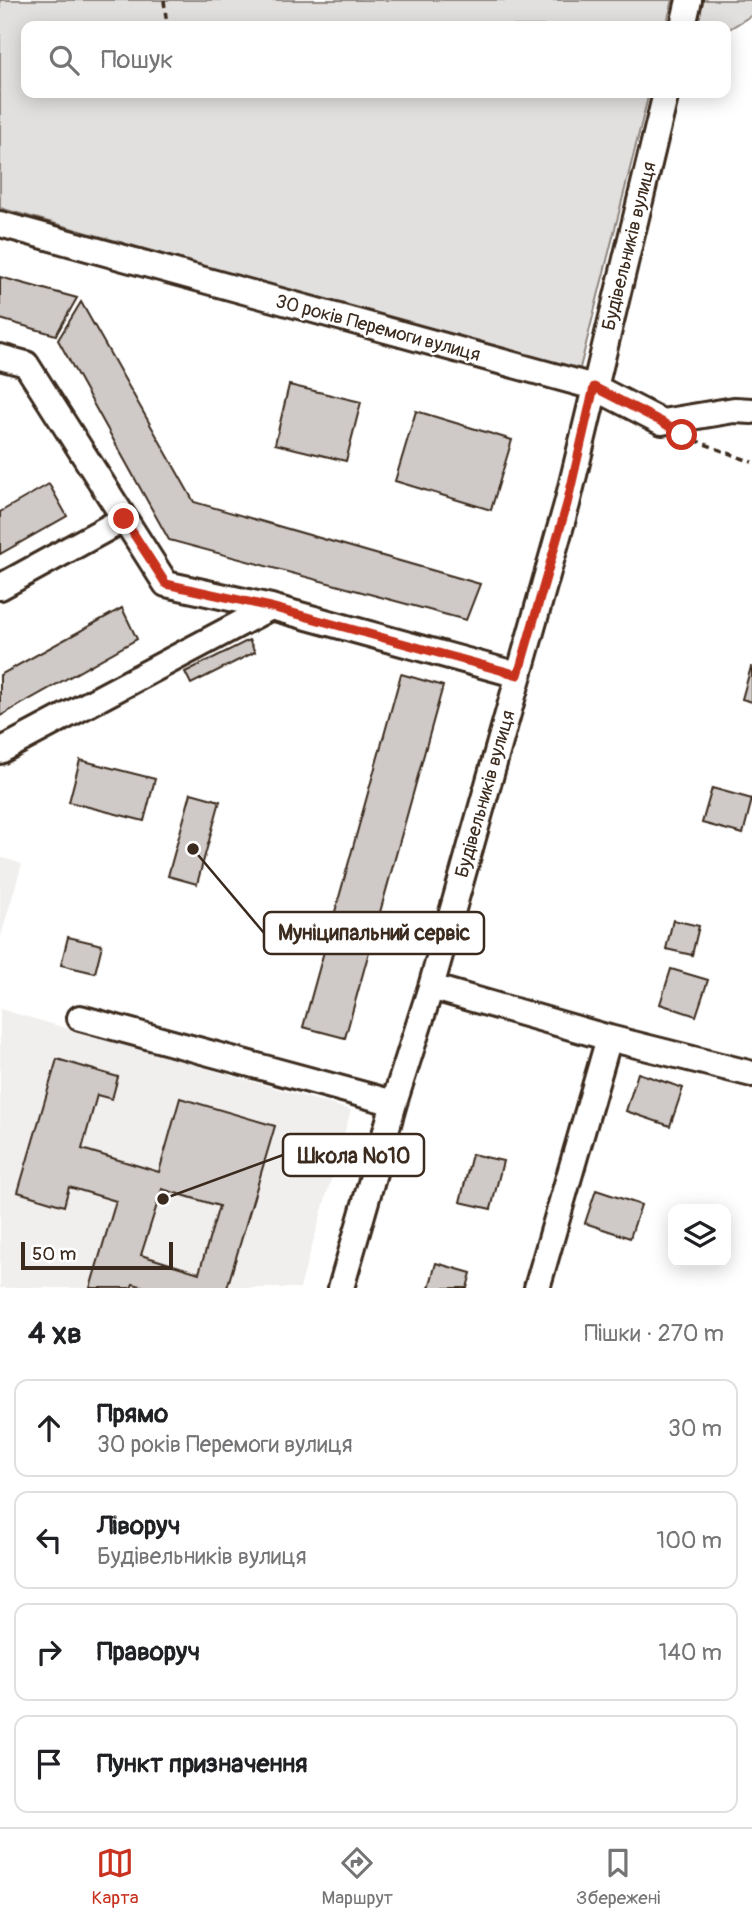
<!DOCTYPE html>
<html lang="uk">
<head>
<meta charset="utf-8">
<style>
	body { margin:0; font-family:Pangolin,sans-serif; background:#f6f6f6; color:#202124 }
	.controls { position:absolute; right:21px; bottom:21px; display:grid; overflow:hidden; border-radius:14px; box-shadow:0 4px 18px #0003 }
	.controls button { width:63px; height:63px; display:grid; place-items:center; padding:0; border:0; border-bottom:2px solid #e0e0e0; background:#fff; color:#202124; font:35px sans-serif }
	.scale { position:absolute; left:21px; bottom:18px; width:152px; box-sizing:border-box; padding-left:7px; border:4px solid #3b2a1e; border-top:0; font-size:19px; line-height:24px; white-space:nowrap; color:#3b2a1e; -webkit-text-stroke:5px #fff; paint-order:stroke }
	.stop { position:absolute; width:21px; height:21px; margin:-16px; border:5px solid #c8321e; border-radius:50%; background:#fff }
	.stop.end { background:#c8321e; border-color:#fff; box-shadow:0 2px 7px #0008 }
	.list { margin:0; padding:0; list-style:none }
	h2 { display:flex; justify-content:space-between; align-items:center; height:91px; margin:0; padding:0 28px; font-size:30px }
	h2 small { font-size:23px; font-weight:400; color:#757577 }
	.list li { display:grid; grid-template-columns:46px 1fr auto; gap:21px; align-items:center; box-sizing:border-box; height:98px; margin:0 14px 14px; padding:0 14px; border:2px solid #e0e0e0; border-radius:14px }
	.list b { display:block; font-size:26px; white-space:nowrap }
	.list p { margin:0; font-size:23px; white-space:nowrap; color:#757577 }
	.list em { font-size:23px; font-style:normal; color:#757577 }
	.icon { flex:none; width:38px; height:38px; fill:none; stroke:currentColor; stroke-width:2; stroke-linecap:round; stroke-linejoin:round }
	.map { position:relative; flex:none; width:752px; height:1288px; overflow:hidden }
	.search { position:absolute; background:#fff; box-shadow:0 4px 18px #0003; left:21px; right:21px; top:21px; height:77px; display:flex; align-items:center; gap:18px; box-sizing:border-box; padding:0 24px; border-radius:14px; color:#757577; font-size:26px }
	.sheet { height:539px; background:#fff }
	nav { display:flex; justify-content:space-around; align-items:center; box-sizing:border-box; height:98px; border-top:2px solid #e0e0e0; background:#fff; font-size:19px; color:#757577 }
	nav a { display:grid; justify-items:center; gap:4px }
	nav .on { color:#c8321e }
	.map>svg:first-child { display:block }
	.built { fill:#f1efee }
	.green { fill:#e2e0de; stroke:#8e857e; stroke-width:2 }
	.building { fill:#cfcac7; stroke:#3b2a1e; stroke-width:2; fill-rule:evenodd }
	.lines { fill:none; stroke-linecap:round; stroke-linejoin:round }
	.minor-casing { stroke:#3b2a1e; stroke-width:30 }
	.path { stroke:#3b2a1e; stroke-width:3.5; stroke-dasharray:7 5; stroke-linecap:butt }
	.minor { stroke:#fff; stroke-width:24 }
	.route { stroke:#c8321e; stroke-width:9 }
	.labels { text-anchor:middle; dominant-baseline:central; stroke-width:5; stroke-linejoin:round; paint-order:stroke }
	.street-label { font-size:19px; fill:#3b2a1e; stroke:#fff }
	.leader { fill:none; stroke:#3b2a1e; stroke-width:2.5 }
	.callout-dot { fill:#3b2a1e; stroke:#fff; stroke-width:2.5 }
	.callout { fill:#fff; stroke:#3b2a1e; stroke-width:2.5 }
	.callout-label { font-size:21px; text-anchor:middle; font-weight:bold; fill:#3b2a1e }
</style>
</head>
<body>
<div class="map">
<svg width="752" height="1288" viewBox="0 0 752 1288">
	<rect width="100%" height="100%" fill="#fff"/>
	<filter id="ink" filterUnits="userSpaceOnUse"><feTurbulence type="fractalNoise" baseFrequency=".0143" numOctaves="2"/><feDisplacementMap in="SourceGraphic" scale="14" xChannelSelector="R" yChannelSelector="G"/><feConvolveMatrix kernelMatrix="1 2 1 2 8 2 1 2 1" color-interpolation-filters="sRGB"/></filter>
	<g filter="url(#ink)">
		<path class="built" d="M0 857 22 864 0 939Z
			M0 1009 351 1110 300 1288H0Z"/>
		<path class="green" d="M0 0H673L666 26H26V93H649L579 372 0 208Z
			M701 0H752V15L726 31V26H694Z"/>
		<path class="building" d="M0 277 77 298 56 335 0 319Z
			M81 302 194 502 480 584 466 620 169 540 58 340Z
			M289 385 361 402 346 461 275 444Z
			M416 411 512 440 491 510 395 481Z
			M49 484 67 516 0 554V512Z
			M122 608 137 639 0 716V675Z
			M249 640 255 652 191 684 185 672Z
			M751 667H752V702L742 699Z
			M401 674 443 686 345 1038 303 1027Z
			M80 760 155 779 144 821 69 802Z
			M712 788 752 799 743 834 702 823Z
			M191 793 220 801 197 884 168 876Z
			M673 920 699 926 692 955 666 949Z
			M68 937 102 945 95 973 61 965Z
			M671 969 708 980 696 1016 660 1004Z
			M57 1059 118 1077 112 1099 97 1095 82 1149 159 1172 180 1098 275 1126 227 1288H148L133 1284 131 1288H90L116 1201 69 1187 64 1206 18 1192ZM162 1189 219 1206 199 1273 141 1255Z
			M638 1073 683 1088 670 1126 626 1111Z
			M472 1154 503 1161 491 1209 460 1202Z
			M596 1190 641 1205 630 1238 585 1223Z
			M436 1263 471 1273 467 1288H429Z"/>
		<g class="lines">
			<defs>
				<path id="minor" d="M683 26 689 0
					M0 224 594 387 662 422 734 410 752 411
					M0 357 26 364 166 584 271 607
					M0 587 124 519
					M0 751 271 607 518 675
					M431 987 609 1038 752 1074
					M80 1018 394 1103
					M341 1288 394 1103 431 987 567 504 666 93
					M537 1288 609 1038"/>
			</defs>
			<use href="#minor" class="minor-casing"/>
			<path class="path" d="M164 0 167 26
				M694 440 752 462"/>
			<use href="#minor" class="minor"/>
		</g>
	</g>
	<g class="lines" filter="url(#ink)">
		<path class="route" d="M124 519 166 584 271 607 518 675 567 504 594 387 662 422 682 435"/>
	</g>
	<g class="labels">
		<g class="street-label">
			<text transform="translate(629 246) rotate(-76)">Будівельників вулиця</text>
			<text transform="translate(378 328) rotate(15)">30 років Перемоги вулиця</text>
			<text transform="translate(485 794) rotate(-74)">Будівельників вулиця</text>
		</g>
	</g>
	<path class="leader" d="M193 849L264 933M163 1199L283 1155"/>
	<g class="callout-dot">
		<circle cx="193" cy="849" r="7"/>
		<circle cx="163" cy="1199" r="7"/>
	</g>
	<g class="callout">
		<rect x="264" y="912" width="220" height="42" rx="7"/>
		<rect x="283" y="1134" width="141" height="42" rx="7"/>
	</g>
	<g class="callout-label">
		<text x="374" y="940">Муніципальний сервіс</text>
		<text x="354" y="1163">Школа №10</text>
	</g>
</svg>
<div class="controls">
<button><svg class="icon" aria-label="layers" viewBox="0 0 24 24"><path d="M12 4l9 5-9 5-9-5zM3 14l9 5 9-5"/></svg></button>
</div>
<div class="scale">50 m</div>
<div class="stop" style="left:682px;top:435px"></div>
<div class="stop end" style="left:124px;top:519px"></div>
<div class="search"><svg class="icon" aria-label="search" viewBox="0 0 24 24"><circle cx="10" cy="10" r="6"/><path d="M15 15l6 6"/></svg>Пошук</div>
</div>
<section class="sheet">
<h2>4 хв<small>Пішки · 270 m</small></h2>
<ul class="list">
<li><svg class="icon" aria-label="ahead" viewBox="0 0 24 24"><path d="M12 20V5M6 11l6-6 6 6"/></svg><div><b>Прямо</b><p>30 років Перемоги вулиця</p></div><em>30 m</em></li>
<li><svg class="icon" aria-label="left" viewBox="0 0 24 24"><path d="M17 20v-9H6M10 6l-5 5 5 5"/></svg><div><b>Ліворуч</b><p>Будівельників вулиця</p></div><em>100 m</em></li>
<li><svg class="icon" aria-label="right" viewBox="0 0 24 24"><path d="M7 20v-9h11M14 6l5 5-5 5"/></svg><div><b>Праворуч</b></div><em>140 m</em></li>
<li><svg class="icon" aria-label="arrive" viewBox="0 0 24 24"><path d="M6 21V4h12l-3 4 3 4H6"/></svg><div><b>Пункт призначення</b></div></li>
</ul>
</section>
<nav>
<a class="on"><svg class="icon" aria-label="map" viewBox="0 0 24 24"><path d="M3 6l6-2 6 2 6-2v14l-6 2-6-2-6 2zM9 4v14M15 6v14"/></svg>Карта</a>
<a><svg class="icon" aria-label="directions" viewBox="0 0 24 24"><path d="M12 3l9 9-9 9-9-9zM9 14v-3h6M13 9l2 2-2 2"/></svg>Маршрут</a>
<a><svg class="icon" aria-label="saved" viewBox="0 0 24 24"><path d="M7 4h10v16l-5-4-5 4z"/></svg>Збережені</a>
</nav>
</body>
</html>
